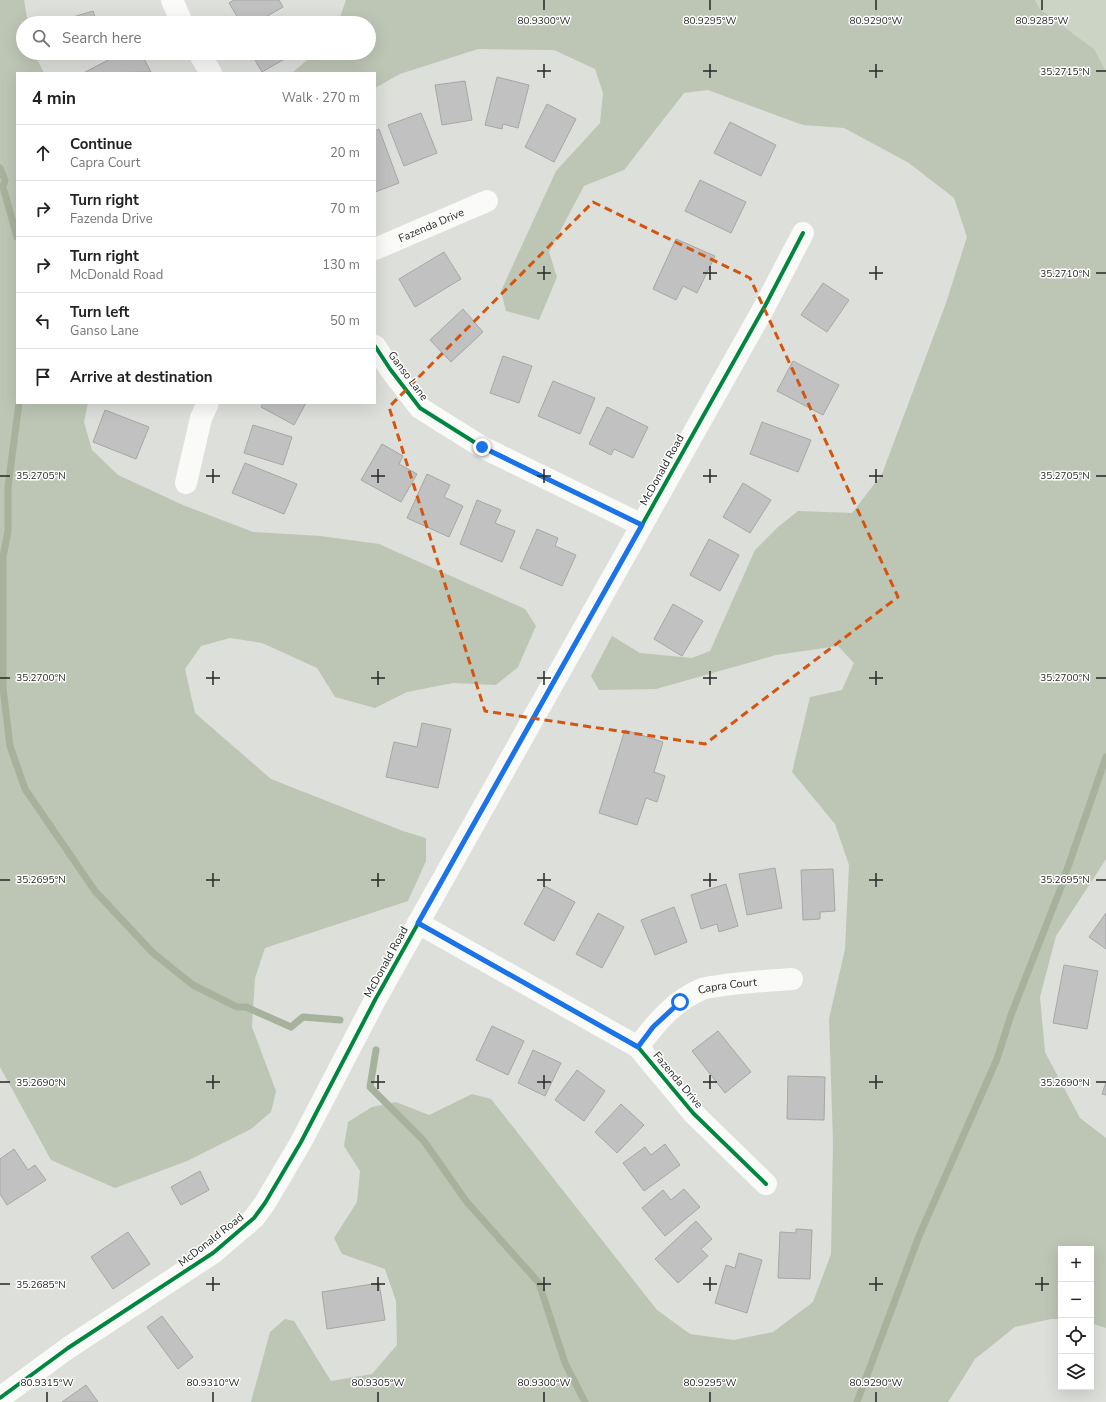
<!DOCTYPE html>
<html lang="en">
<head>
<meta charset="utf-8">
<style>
	body { margin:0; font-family:"Nunito Sans",sans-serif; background:#f2f2f2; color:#222 }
	.controls { position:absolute; right:12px; bottom:12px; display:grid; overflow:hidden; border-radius:0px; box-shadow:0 4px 16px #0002 }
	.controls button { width:36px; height:36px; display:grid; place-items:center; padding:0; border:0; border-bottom:1px solid #e0e0e0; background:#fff; color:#222; font:20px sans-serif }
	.stop { position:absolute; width:12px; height:12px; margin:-9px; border:3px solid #1a73e8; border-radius:50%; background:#fff }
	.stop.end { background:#1a73e8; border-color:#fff; box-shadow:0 1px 4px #0008 }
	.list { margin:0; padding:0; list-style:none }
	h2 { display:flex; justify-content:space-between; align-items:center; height:52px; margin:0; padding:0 16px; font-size:17px }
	h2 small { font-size:13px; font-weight:400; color:#767676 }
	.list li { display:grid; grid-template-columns:26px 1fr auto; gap:12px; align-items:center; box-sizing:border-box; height:56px; padding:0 16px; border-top:1px solid #e0e0e0 }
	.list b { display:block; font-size:15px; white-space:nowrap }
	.list p { margin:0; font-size:13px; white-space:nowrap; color:#767676 }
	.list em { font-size:13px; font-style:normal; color:#767676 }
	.icon { flex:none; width:22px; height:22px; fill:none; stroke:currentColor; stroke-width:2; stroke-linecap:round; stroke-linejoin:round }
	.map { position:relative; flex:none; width:1106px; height:1402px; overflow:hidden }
	.search { position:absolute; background:#fff; box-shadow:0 4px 16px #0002; left:16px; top:16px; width:360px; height:44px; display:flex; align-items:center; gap:10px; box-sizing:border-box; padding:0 14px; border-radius:22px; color:#767676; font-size:15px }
	.panel { position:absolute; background:#fff; box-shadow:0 4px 16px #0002; left:16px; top:72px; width:360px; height:332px; border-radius:0px }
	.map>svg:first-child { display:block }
	.green { fill:#ccd5c5 }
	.forest { fill:#bdc6b5 }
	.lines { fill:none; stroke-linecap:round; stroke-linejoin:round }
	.stream { stroke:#a6b29c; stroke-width:7 }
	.building { fill:#c0c1c0; stroke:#a6a7a6 }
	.street { stroke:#fafaf9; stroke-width:22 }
	.cycleway-casing { stroke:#fff; stroke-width:6 }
	.cycleway { stroke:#00873e; stroke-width:4 }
	.route { stroke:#1a73e8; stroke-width:5 }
	.marked { fill:none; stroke:#d5540f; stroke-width:3; stroke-dasharray:8 5; stroke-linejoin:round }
	.ticks { fill:none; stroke:#272926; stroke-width:1.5 }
	.labels { text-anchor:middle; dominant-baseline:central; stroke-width:3; stroke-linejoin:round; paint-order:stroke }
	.street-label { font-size:11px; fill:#272926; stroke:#fff }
	.ticks-label { font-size:10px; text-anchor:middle; fill:#272926; stroke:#fff; stroke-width:3; stroke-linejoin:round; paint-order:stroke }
</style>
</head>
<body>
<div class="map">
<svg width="1106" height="1402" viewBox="0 0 1106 1402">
	<rect width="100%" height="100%" fill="#dcdfda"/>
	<path class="green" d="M1035 0H1106V71L1094 49 1040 9Z"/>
	<path class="forest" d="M0 0H24L28 23H23V53H34L44 73H17V403H88L84 422 92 450 118 475 183 505 253 532 320 536 379 544 525 609 536 626 518 667 496 685 453 683 407 692 375 708 335 697 317 668 262 643 230 638 201 646 185 669 195 713 271 779 403 831 426 838V861L408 901 265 948 255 978 252 1027 276 1091 271 1112 251 1129 187 1161 115 1188 51 1160 0 1067Z
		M346 0H1035L1040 9 1094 49 1106 71V859L1056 936 1040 997 1045 1052 1080 1118 1106 1138V1328L1091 1323V1249H1061V1319H1051L1015 1327 975 1359 948 1402H251L270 1332 285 1319 294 1321 331 1381 372 1374 397 1345 396 1301 385 1269 342 1254 334 1238 357 1202 360 1171 344 1146 348 1122 372 1107 396 1102 429 1115 472 1094 491 1099 657 1310 690 1334 734 1340 773 1332 813 1302 831 1254 833 1141 829 1019 845 949 849 865 835 824 792 772 810 697 842 690 854 663 838 646 776 655 656 689 599 690 591 676 612 636 640 653 692 658 710 651 755 550 778 527 798 511 852 513 882 474 946 303 967 237 954 198 909 163 844 128 803 125 708 90 684 93 624 170 584 186 549 252 557 277 539 320 506 311 501 291 556 171 600 123 603 93 595 69 554 50 478 49 400 74 375 88V73H292L315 53H369V23H338Z"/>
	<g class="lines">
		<path class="stream" d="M0 168 5 180 3 187 17 237
			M19 403 8 487V531L3 557V688L10 746 25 789 95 891 153 953 193 985 237 1007H246L291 1027 303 1017 340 1020
			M376 1050 370 1087 424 1141 466 1201 539 1283 565 1363 585 1402
			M857 1402 919 1236 997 1059 1011 1015 1060 890 1106 757"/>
	</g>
	<path class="building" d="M234 0H279L283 7 255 23H241L229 3Z
		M93 11 97 23H53Z
		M292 17 296 23H282Z
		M53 53H68L55 57Z
		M122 53H141L151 72 86 73 85 72Z
		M251 53H295L262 72Z
		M497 77 529 85 518 128 503 124 502 129 485 125Z
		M465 81 472 120 442 125 435 85Z
		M547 104 576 119 554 162 525 147Z
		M421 113 437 153 404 166 388 125Z
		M730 122 776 145 761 176 714 153Z
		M379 129 399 183 375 192V131Z
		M700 180 746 202 731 233 685 211Z
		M676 239 715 256 697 293 683 286 676 300 653 289Z
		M444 252 461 279 415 307 399 279Z
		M823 283 849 300 827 332 801 315Z
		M463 309 483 332 451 362 430 340Z
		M503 356 532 366 519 403 490 393Z
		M793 361 839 385 823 415 777 391Z
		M553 381 595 398 580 434 538 416Z
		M263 403H306L294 425 261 407Z
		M607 407 648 427 633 458 614 449 611 455 589 444Z
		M105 410 149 427 136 459 93 442Z
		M762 422 811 440 798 472 750 454Z
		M253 425 292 437 283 465 244 453Z
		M382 444 403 456 399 464 417 474 401 502 361 480Z
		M245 463 297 484 284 514 232 493Z
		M427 474 450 485 444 497 463 506 449 537 407 518Z
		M743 483 771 500 750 533 723 517Z
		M477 500 501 510 495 523 515 531 502 562 460 544Z
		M537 529 558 538 555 546 576 555 562 586 520 568Z
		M709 539 739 555 720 591 690 575Z
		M673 604 703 621 682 656 654 639Z
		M422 723 451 729 438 788 386 777 394 742 417 747Z
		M625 730 663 742 654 772 665 776 657 802 646 798 637 825 599 813Z
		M775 868 782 908 747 915 739 874Z
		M833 869 835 911 820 912V919L803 920 801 870Z
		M726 884 738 926 719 932 717 924 701 929 691 895Z
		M545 886 575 902 554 941 524 924Z
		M674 907 687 942 655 955 641 920Z
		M598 913 624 927 602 968 576 954Z
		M1106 913V949L1089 937Z
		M1064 965 1098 971 1087 1029 1053 1023Z
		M492 1026 524 1041 508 1075 476 1060Z
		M718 1031 751 1072 725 1093 692 1051Z
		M533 1050 561 1063 545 1096 518 1083Z
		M577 1070 605 1091 584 1121 555 1100Z
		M788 1076 825 1077 824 1120 787 1119Z
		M1106 1082V1095L1102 1094Z
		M621 1104 644 1125 617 1153 595 1132Z
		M665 1144 680 1165 644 1191 623 1163 645 1147 651 1155Z
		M14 1149 28 1170 35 1165 46 1180 7 1205 0 1194V1159Z
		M200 1171 209 1190 181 1205 171 1187Z
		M684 1189 700 1207 665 1236 642 1208 663 1190 671 1200Z
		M696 1221 712 1239 701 1249 708 1256 678 1283 655 1259Z
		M796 1229 812 1230 810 1279 778 1278 780 1232 796 1233Z
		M128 1232 150 1264 113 1289 91 1257Z
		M739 1253 762 1260 747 1313 715 1303 726 1265 735 1268Z
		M379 1283 385 1320 327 1329 322 1292Z
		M162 1316 193 1357 178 1369 147 1327Z
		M86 1385 98 1402H62Z"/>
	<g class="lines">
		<g class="street">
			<path d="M172 0 182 23"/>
			<path d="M199 53 211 73"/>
			<path id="s1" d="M375 249 487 201"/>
			<path d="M375 346 390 369 420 408 482 447 642 525"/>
			<path d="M186 483 201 418 208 403"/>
			<path d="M418 923 638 1047 693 1113 766 1184"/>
			<path id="s2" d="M638 1047C655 1024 674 1001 700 990 706 987 713 987 718 986 743 982 767 981 792 979"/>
			<path d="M0 1398 68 1348 213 1253 254 1218 265 1203 301 1142 375 1000 765 306 803 233"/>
		</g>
		<defs>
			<path id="cycleway" d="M375 346 390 369 420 408 482 447 642 525
				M418 923 638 1047 693 1113 766 1184
				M0 1398 68 1348 213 1253 254 1218 265 1203 301 1142 375 1000 765 306 803 233"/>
		</defs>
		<use href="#cycleway" class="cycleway-casing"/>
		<use href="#cycleway" class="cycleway"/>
	</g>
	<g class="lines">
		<path class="route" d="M482 447 642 525 418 923 638 1047 653 1027 680 1002"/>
	</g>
	<path class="marked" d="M593 202 750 278 898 597 705 744 485 711 389 407Z"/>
	<path class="ticks" d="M544 0V10M710 0V10M876 0V10M1042 0V10M544 64V78M710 64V78M876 64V78M537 71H551M703 71H717M869 71H883M1096 71H1106M544 266V280M710 266V280M876 266V280M537 273H551M703 273H717M869 273H883M1096 273H1106M213 469V483M378 469V483M544 469V483M710 469V483M876 469V483M0 476H10M206 476H220M371 476H385M537 476H551M703 476H717M869 476H883M1096 476H1106M213 671V685M378 671V685M544 671V685M710 671V685M876 671V685M0 678H10M206 678H220M371 678H385M537 678H551M703 678H717M869 678H883M1096 678H1106M213 873V887M378 873V887M544 873V887M710 873V887M876 873V887M0 880H10M206 880H220M371 880H385M537 880H551M703 880H717M869 880H883M1096 880H1106M213 1075V1089M378 1075V1089M544 1075V1089M710 1075V1089M876 1075V1089M0 1082H10M206 1082H220M371 1082H385M537 1082H551M703 1082H717M869 1082H883M1096 1082H1106M213 1277V1291M378 1277V1291M544 1277V1291M710 1277V1291M876 1277V1291M1042 1277V1291M0 1284H10M206 1284H220M371 1284H385M537 1284H551M703 1284H717M869 1284H883M1035 1284H1049M47 1392V1402M213 1392V1402M378 1392V1402M544 1392V1402M710 1392V1402M876 1392V1402"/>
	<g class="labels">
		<g class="street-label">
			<text stroke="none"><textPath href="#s1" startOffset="61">Fazenda Drive</textPath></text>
			<text transform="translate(408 376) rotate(53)">Ganso Lane</text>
			<text transform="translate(662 470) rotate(-61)">McDonald Road</text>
			<text transform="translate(386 962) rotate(-61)">McDonald Road</text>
			<text stroke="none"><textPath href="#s2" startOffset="113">Capra Court</textPath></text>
			<text transform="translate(678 1080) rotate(50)">Fazenda Drive</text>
			<text transform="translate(211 1240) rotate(-38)">McDonald Road</text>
		</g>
	</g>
	<g class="ticks-label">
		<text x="544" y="24">80.9300°W</text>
		<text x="710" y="24">80.9295°W</text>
		<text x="876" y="24">80.9290°W</text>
		<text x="1042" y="24">80.9285°W</text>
		<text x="1065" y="75">35.2715°N</text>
		<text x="1065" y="277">35.2710°N</text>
		<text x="41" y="479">35.2705°N</text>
		<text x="1065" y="479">35.2705°N</text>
		<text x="41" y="681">35.2700°N</text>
		<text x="1065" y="681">35.2700°N</text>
		<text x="41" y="883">35.2695°N</text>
		<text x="1065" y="883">35.2695°N</text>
		<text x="41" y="1086">35.2690°N</text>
		<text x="1065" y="1086">35.2690°N</text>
		<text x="41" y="1288">35.2685°N</text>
		<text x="47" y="1386">80.9315°W</text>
		<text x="213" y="1386">80.9310°W</text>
		<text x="378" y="1386">80.9305°W</text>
		<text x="544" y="1386">80.9300°W</text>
		<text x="710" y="1386">80.9295°W</text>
		<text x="876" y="1386">80.9290°W</text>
	</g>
</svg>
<div class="controls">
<button>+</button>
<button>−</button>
<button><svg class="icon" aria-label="locate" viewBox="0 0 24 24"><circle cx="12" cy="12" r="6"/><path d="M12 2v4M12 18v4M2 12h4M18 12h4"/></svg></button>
<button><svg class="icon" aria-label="layers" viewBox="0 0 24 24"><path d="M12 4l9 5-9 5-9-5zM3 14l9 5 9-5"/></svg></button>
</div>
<div class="stop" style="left:680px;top:1002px"></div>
<div class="stop end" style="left:482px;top:447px"></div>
<div class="search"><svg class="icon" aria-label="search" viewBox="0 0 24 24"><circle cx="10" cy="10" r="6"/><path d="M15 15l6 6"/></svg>Search here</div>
<section class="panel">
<h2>4 min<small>Walk · 270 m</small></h2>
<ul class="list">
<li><svg class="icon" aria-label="ahead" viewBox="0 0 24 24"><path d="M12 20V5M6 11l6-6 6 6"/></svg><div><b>Continue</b><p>Capra Court</p></div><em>20 m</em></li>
<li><svg class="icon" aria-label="right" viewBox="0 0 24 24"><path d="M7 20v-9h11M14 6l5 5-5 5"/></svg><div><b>Turn right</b><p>Fazenda Drive</p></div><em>70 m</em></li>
<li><svg class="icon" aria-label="right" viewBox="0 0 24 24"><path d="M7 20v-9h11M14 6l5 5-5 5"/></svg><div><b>Turn right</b><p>McDonald Road</p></div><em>130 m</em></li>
<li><svg class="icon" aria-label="left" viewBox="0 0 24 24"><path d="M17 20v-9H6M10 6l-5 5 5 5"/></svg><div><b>Turn left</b><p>Ganso Lane</p></div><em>50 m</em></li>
<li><svg class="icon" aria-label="arrive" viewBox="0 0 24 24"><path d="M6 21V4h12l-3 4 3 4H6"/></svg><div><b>Arrive at destination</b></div></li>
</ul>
</section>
</div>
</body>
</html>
